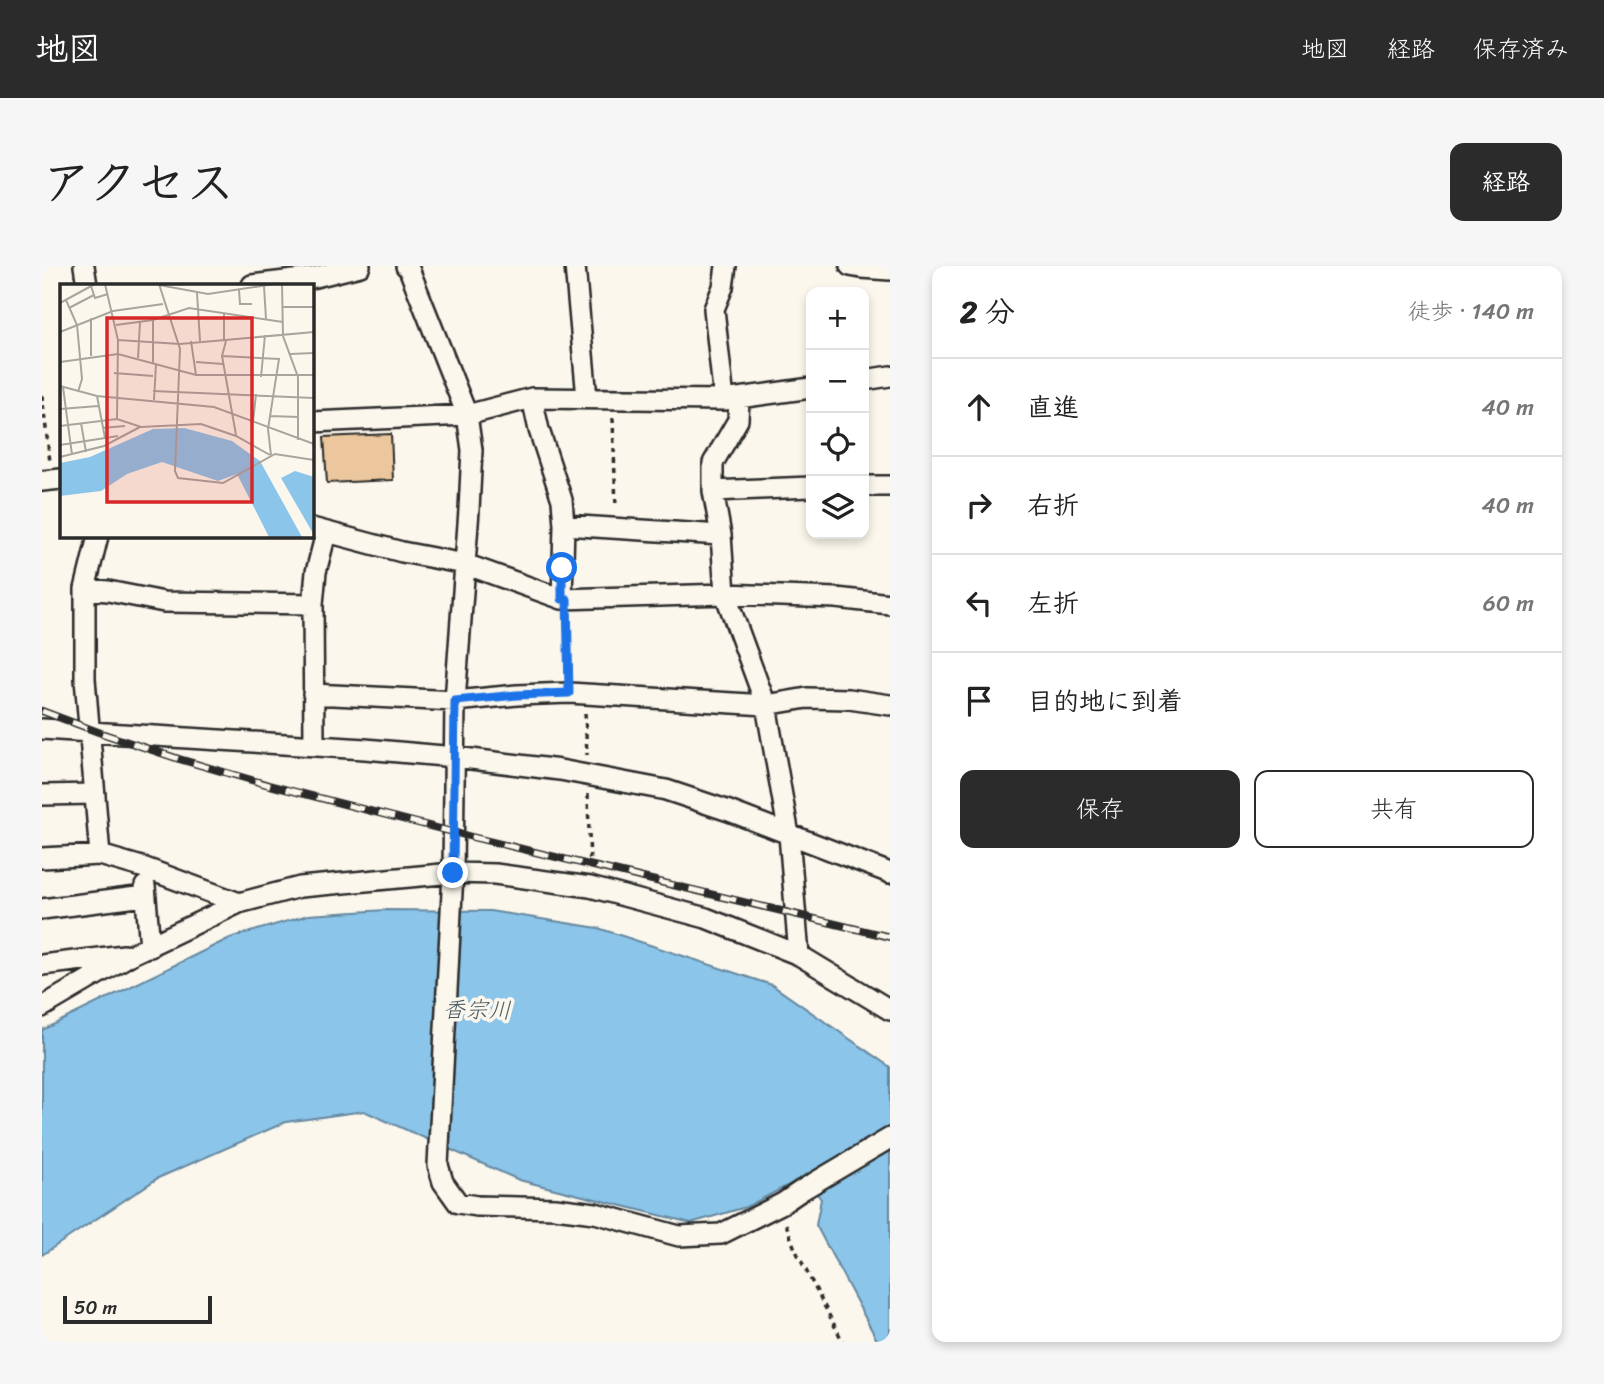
<!DOCTYPE html>
<html lang="ja">
<head>
<meta charset="utf-8">
<style>
	body { margin:0; font-family:Sriracha,"Klee One",sans-serif; background:#f6f6f6; color:#222 }
	.controls { position:absolute; right:21px; top:21px; display:grid; overflow:hidden; border-radius:14px; box-shadow:0 4px 10px #0003 }
	.controls button { width:63px; height:63px; display:grid; place-items:center; padding:0; border:0; border-bottom:2px solid #e0e0e0; background:#fff; color:#222; font:35px sans-serif }
	.scale { position:absolute; left:21px; bottom:18px; width:149px; box-sizing:border-box; padding-left:7px; border:4px solid #2b2b2b; border-top:0; font-size:19px; line-height:24px; white-space:nowrap; color:#2b2b2b; -webkit-text-stroke:5px #fbf7ec; paint-order:stroke }
	.stop { position:absolute; width:21px; height:21px; margin:-16px; border:5px solid #1a73e8; border-radius:50%; background:#fff }
	.stop.end { background:#1a73e8; border-color:#fff; box-shadow:0 2px 7px #0008 }
	.list { margin:0; padding:0; list-style:none }
	h2 { display:flex; justify-content:space-between; align-items:center; height:91px; margin:0; padding:0 28px; font-size:30px }
	h2 small { font-size:23px; font-weight:400; color:#767676 }
	.list li { display:grid; grid-template-columns:46px 1fr auto; gap:21px; align-items:center; box-sizing:border-box; height:98px; padding:0 28px; border-top:2px solid #e0e0e0 }
	.list b { display:block; font-size:26px; white-space:nowrap }
	.list em { font-size:23px; font-style:normal; color:#767676 }
	.actions { display:flex; gap:14px; padding:21px 28px }
	.actions a { flex:1; padding:16px 0; border:2px solid #2b2b2b; border-radius:14px; text-align:center; font-size:24px; color:#2b2b2b }
	.actions .main { background:#2b2b2b; color:#fff }
	.icon { flex:none; width:38px; height:38px; fill:none; stroke:currentColor; stroke-width:2; stroke-linecap:round; stroke-linejoin:round }
	.map { position:relative; flex:none; width:848px; height:1076px; overflow:hidden; border-radius:14px }
	header { display:flex; align-items:center; gap:42px; box-sizing:border-box; height:98px; padding:0 35px; background:#2b2b2b; color:#fff }
	header strong { font-size:33px }
	nav { display:flex; gap:38px; margin-inline-start:auto; font-size:24px }
	.intro { display:flex; align-items:center; justify-content:space-between; box-sizing:border-box; height:168px; padding:0 42px }
	h1 { margin:0; font-size:49px }
	.button { padding:18px 32px; border-radius:14px; background:#2b2b2b; color:#fff; font-size:24px; font-weight:700 }
	main { display:flex; gap:42px; padding:0 42px }
	aside { flex:1; background:#fff; border-radius:14px; box-shadow:0 4px 10px #0003 }
	.map>svg:first-child { display:block }
	.water { fill:#8bc5ea; stroke:#65879e; stroke-width:2 }
	.building { fill:#ecc79d; stroke:#2b2b2b; stroke-width:2 }
	.lines { fill:none; stroke-linecap:round; stroke-linejoin:round }
	.street-casing { stroke:#2b2b2b; stroke-width:24 }
	.path { stroke:#2b2b2b; stroke-width:3.5; stroke-dasharray:5 5; stroke-linecap:butt }
	.street { stroke:#fbf7ec; stroke-width:19 }
	.rail-casing { stroke:#2b2b2b; stroke-width:8 }
	.rail { stroke:#fbf7ec; stroke-width:5; stroke-dasharray:16; stroke-linecap:butt }
	.route { stroke:#1a73e8; stroke-width:9 }
	.labels { text-anchor:middle; dominant-baseline:central; stroke-width:7; stroke-linejoin:round; paint-order:stroke }
	.water-label { font-size:23px; font-style:italic; fill:#485964; stroke:#fbf7ec }
	.inset-road { fill:none; stroke:#a8a59f; stroke-width:2 }
	.view { fill:#d62828; fill-opacity:0.15; stroke:#d62828; stroke-width:3.5 }
	.inset-edge { fill:none; stroke:#2b2b2b; stroke-width:3.5 }
</style>
</head>
<body>
<header>
<strong>地図</strong>
<nav><a>地図</a><a>経路</a><a>保存済み</a></nav>
</header>
<div class="intro"><h1>アクセス</h1><a class="button">経路</a></div>
<main>
<div class="map">
<svg width="848" height="1076" viewBox="0 0 848 1076">
	<rect width="100%" height="100%" fill="#fbf7ec"/>
	<filter id="ink" filterUnits="userSpaceOnUse"><feTurbulence type="fractalNoise" baseFrequency=".0143" numOctaves="2"/><feDisplacementMap in="SourceGraphic" scale="14" xChannelSelector="R" yChannelSelector="G"/><feConvolveMatrix kernelMatrix="1 2 1 2 8 2 1 2 1" color-interpolation-filters="sRGB"/></filter>
	<g filter="url(#ink)">
		<path class="water" d="M344 644 448 645 556 662 730 719 848 801V1076H836L774 959 779 933 762 911 704 941 649 957 477 914 322 845 244 856 116 912 0 989V764L188 672 266 649Z"/>
		<path class="building" d="M349 168 351 214 285 217 282 171Z"/>
		<g class="lines">
			<defs>
				<path id="street" d="M42 0 45 19
					M364 0 367 3 425 149 430 184 427 244 413 435 411 607 396 899 401 916 416 937 435 940 513 942 553 947 637 970 679 968 741 937 760 924 848 872
					M533 0 545 132
					M808 0 819 2 848 4
					M210 19 269 12 318 0
					M822 114 848 110
					M490 132 497 164 520 234 522 259 520 333
					M697 133 696 154 671 197V225L679 269 683 328 724 439 747 569 757 689
					M682 134 672 43 681 21 684 0
					M270 156 425 149 490 132 682 134 769 122
					M0 215 19 213
					M822 220H848
					M671 225 769 221
					M522 259 679 269
					M270 262 360 286 423 298 520 333 683 328 794 332 848 338
					M56 270 43 323V413L58 589
					M43 323 66 325 122 336 271 338
					M271 428 413 435 475 429 527 427 724 439 765 432 807 433 848 439
					M0 463 323 483 413 491 518 504 624 524 687 545 848 607
					M272 479 271 338 274 306 284 267
					M0 529 53 528
					M0 592 58 589 103 602 197 637 258 621 411 607 453 608 548 621 664 652 757 689 848 744
					M103 620 108 681
					M0 643 103 630
					M0 699 82 689
					M0 741 90 688 197 637"/>
			</defs>
			<use href="#street" class="street-casing"/>
			<path class="path" d="M0 129 8 196
				M571 152 574 242
				M525 353 526 408
				M543 447 545 489
				M546 528 548 604
				M744 958 753 983 801 1076"/>
			<use href="#street" class="street"/>
			<defs>
				<path id="rail" d="M0 445 59 467 137 493 227 519 430 571 848 671"/>
			</defs>
			<use href="#rail" class="rail-casing"/>
			<use href="#rail" class="rail"/>
		</g>
	</g>
	<g class="lines" filter="url(#ink)">
		<path class="route" d="M411 607 413 435 475 429 527 427 525 333H520V302"/>
	</g>
	<g class="labels">
		<g class="water-label">
			<text transform="translate(435 744) rotate(1)">香宗川</text>
		</g>
	</g>
	<g transform="translate(18 18)">
		<rect width="254" height="254" fill="#fbf7ec"/>
		<path d="M124 144 172 157 200 177 242 253H209L177 190 158 197 102 178 67 190 41 207 0 212V179L30 173 93 145ZM235 187 254 193V251L221 194Z" fill="#8bc5ea"/>
		<path class="inset-road" d="M45 0 58 56 57 135M99 0 120 65 115 187 118 194 163 199 215 170 254 176M222 0 223 52 238 93V156M99 1 148 10 215 0M31 2 35 14 48 10M204 2 206 35M179 6 180 20H192M137 9 140 57M6 16 17 41 22 95 18 108M0 19 35 0M223 23H254M9 24 34 11M56 41 93 36 129 24 223 38M0 48 53 27 103 20M58 56 120 60 254 48M131 57 136 91M164 57V30M166 57 162 72 176 151M230 70 254 69M31 72V34M162 72 219 75 208 145 211 171M78 74 80 38M0 78 58 70 136 91H254M136 78 163 80M93 79V36M54 89 93 92M201 93 205 51M0 102 37 112 154 123 254 160M3 103 12 171M93 107 254 114M37 112 45 154M94 116 96 80M0 125 38 122M210 132 238 133M193 138 196 110M21 139 26 168M0 142 57 135 81 143 141 140 176 152 210 171M42 144 65 142M0 161 58 152M0 173 44 162 80 143"/>
		<path class="view" d="M47 34H192V218H47Z"/>
		<rect width="254" height="254" class="inset-edge"/>
	</g>
</svg>
<div class="controls">
<button>+</button>
<button>−</button>
<button><svg class="icon" aria-label="locate" viewBox="0 0 24 24"><circle cx="12" cy="12" r="6"/><path d="M12 2v4M12 18v4M2 12h4M18 12h4"/></svg></button>
<button><svg class="icon" aria-label="layers" viewBox="0 0 24 24"><path d="M12 4l9 5-9 5-9-5zM3 14l9 5 9-5"/></svg></button>
</div>
<div class="scale">50 m</div>
<div class="stop" style="left:520px;top:302px"></div>
<div class="stop end" style="left:411px;top:607px"></div>
</div>
<aside>
<h2>2 分<small>徒歩 · 140 m</small></h2>
<ul class="list">
<li><svg class="icon" aria-label="ahead" viewBox="0 0 24 24"><path d="M12 20V5M6 11l6-6 6 6"/></svg><div><b>直進</b></div><em>40 m</em></li>
<li><svg class="icon" aria-label="right" viewBox="0 0 24 24"><path d="M7 20v-9h11M14 6l5 5-5 5"/></svg><div><b>右折</b></div><em>40 m</em></li>
<li><svg class="icon" aria-label="left" viewBox="0 0 24 24"><path d="M17 20v-9H6M10 6l-5 5 5 5"/></svg><div><b>左折</b></div><em>60 m</em></li>
<li><svg class="icon" aria-label="arrive" viewBox="0 0 24 24"><path d="M6 21V4h12l-3 4 3 4H6"/></svg><div><b>目的地に到着</b></div></li>
</ul>
<div class="actions"><a class="main">保存</a><a>共有</a></div>
</aside>
</main>
</body>
</html>
